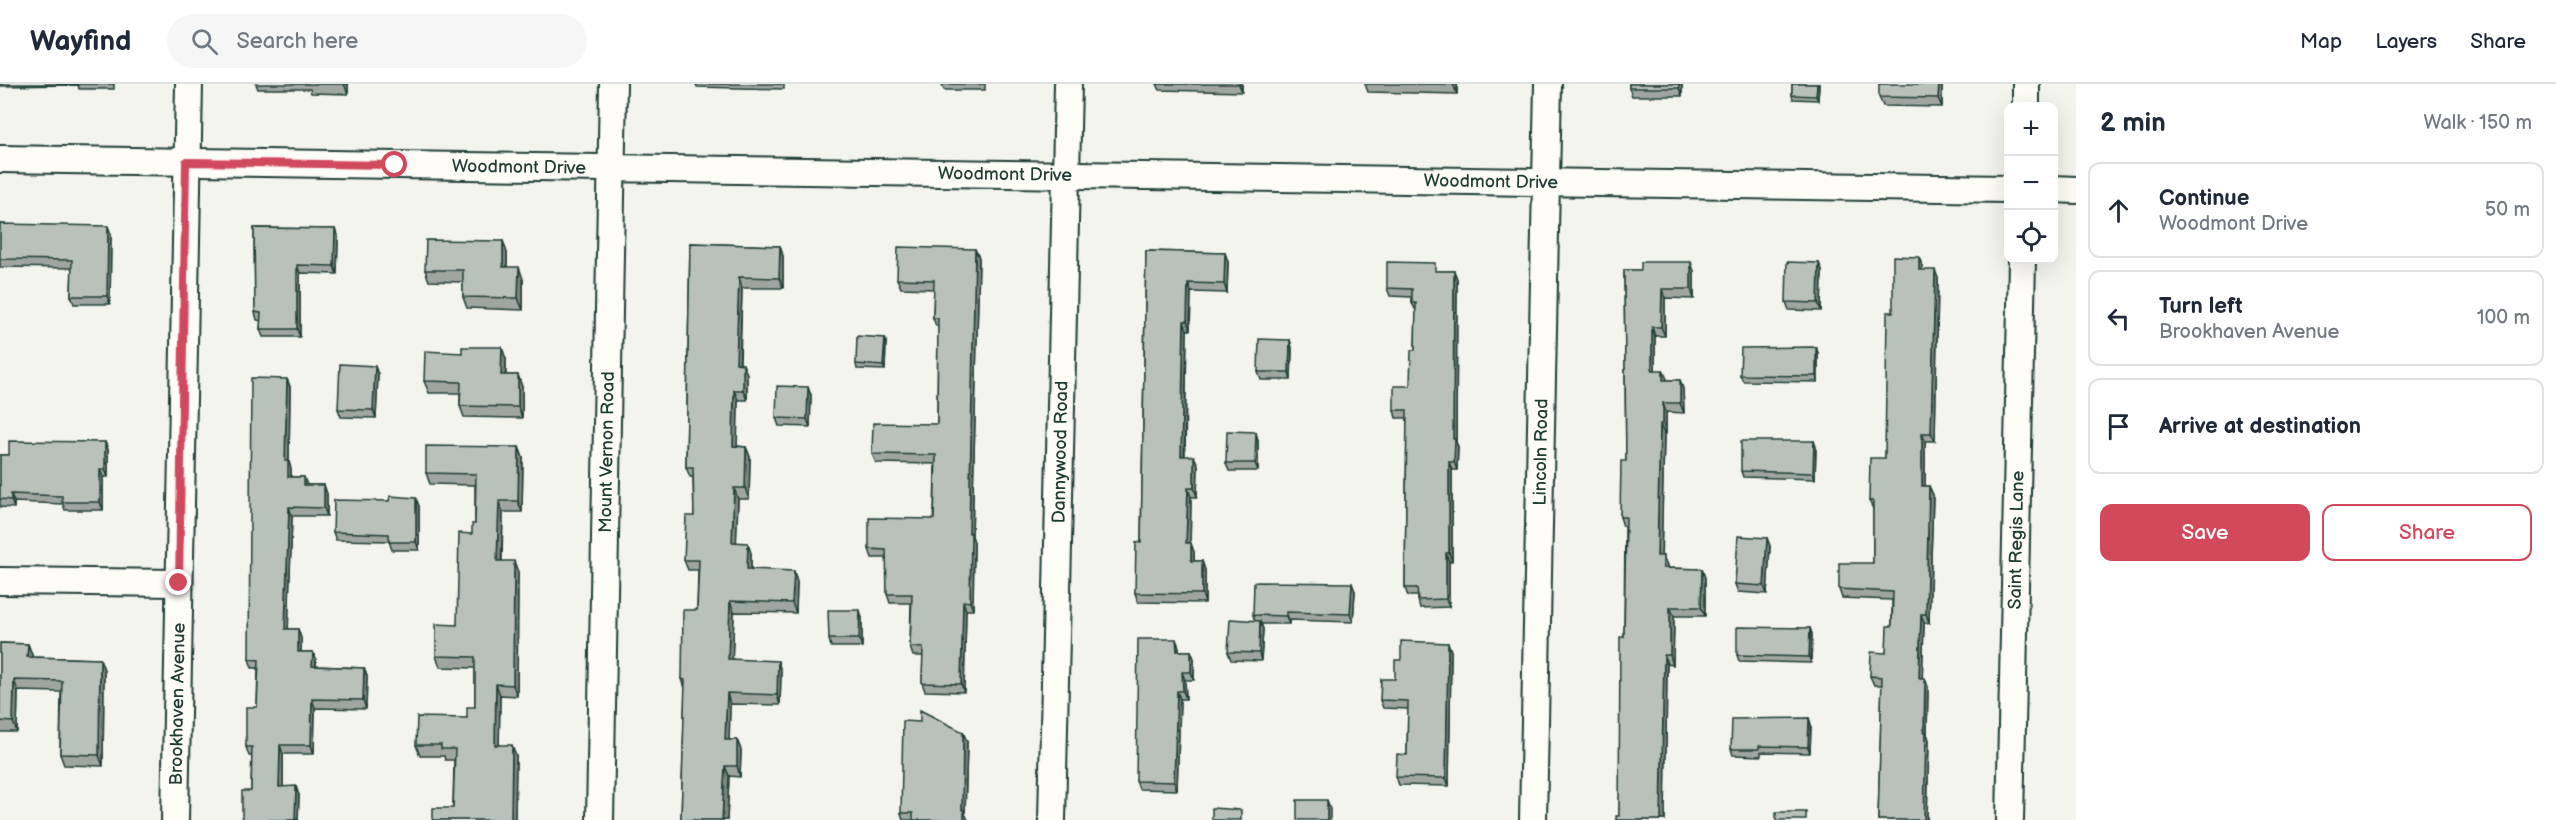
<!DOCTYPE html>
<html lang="en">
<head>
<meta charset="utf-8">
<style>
	body { margin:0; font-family:"Balsamiq Sans",sans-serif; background:#f6f6f7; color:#1f2937 }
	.controls { position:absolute; right:18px; top:18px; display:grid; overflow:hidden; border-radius:12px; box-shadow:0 6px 24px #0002 }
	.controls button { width:54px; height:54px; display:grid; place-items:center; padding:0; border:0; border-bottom:2px solid #e0e1e3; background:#fff; color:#1f2937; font:30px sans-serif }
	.stop { position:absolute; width:18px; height:18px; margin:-14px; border:4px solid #d1495b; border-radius:50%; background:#fff }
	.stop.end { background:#d1495b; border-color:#fff; box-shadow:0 2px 6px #0008 }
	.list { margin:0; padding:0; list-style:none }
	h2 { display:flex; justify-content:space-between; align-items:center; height:78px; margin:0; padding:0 24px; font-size:26px }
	h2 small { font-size:20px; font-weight:400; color:#747a83 }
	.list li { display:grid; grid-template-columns:39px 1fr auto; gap:18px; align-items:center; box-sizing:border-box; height:96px; margin:0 12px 12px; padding:0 12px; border:2px solid #e0e1e3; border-radius:12px }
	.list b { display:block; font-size:22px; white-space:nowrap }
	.list p { margin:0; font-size:20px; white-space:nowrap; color:#747a83 }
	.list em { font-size:20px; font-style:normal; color:#747a83 }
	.actions { display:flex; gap:12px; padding:18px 24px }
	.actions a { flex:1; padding:14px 0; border:2px solid #d1495b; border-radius:12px; text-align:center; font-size:21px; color:#d1495b }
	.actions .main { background:#d1495b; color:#fff }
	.icon { flex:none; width:33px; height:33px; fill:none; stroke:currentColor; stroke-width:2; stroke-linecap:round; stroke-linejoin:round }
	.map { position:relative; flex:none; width:2076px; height:736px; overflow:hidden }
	header { display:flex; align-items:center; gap:36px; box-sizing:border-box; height:84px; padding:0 30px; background:#fff; border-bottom:2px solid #e0e1e3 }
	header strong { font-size:28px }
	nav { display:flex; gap:33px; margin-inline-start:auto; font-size:21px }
	.search { width:420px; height:54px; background:#f6f6f7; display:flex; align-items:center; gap:15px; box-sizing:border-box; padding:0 21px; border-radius:33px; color:#747a83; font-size:22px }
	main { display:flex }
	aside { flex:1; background:#fff }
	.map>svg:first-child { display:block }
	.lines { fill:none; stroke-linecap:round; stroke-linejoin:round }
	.street-casing { stroke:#1f3d34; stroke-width:30 }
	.street { stroke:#fdfcf7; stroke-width:26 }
	.wall { fill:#9fa6a1; stroke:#1f3d34; stroke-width:1.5 }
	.shaded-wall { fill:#828783; stroke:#1f3d34; stroke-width:1.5 }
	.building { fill:#b9c1bb; stroke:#1f3d34; stroke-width:1.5 }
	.route { stroke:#d1495b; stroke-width:8 }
	.labels { text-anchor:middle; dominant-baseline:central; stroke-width:4.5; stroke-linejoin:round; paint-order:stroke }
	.street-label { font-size:18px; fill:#1f3d34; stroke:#fdfcf7 }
</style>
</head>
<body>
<header>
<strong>Wayfind</strong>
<div class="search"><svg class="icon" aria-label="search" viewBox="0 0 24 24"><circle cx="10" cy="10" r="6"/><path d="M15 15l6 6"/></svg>Search here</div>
<nav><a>Map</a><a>Layers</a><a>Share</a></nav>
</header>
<main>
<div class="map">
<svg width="2076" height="736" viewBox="0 0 2076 736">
	<rect width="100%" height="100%" fill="#f4f4ef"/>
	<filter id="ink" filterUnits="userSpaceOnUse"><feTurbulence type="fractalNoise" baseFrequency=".0167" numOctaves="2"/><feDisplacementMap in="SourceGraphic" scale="12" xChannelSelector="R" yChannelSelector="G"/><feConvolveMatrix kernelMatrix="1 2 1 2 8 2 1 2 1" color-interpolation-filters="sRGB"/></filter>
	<g filter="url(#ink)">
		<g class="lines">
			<defs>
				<g id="street">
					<path d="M2026 22V0"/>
					<path id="s1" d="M0 75 2008 105"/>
					<path d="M2054 105 2076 106"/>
					<path d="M0 497 179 499"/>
					<path id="s2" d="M175 736 189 0"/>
					<path id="s3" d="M600 736 613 0"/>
					<path id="s4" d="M1052 736 1068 0"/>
					<path id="s5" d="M1533 736 1548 0"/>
					<path id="s6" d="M2010 736 2022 176"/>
				</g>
			</defs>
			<use href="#street" class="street-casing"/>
			<use href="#street" class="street"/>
		</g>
		<path class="wall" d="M0 0H114V5H79L78 1 0 2Z
			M256 0H348V10L311 9 310 5H258Z
			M696 0H784V5L697 3Z
			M942 0H985V6H944Z
			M1157 0H1242V8L1160 6Z
			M1365 0H1457V10L1368 8Z
			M1629 0H1682V12H1632L1629 4Z
			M1792 0H1819L1818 16 1793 15 1792 11Z
			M1942 0V23L1883 22 1879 13Z
			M0 140 111 150 110 220H74L71 212 72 184 0 183Z
			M254 144 335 145 338 153 337 190 300 189V253H263L260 245 261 237 257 236 255 228Z
			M503 157 507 169V183L523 195V226L467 224 463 213V198L429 197 425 186Z
			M690 159 780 162 783 172V204H742L740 279 747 290V316H738L737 362 746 363 750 373 749 415H738L736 458 751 469V485L797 498 796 529 734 528 732 575 781 587 780 621 730 620 729 656H737L741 666 740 693 729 692 727 736H681L685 604 682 595 697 526 698 486H688L684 476 694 432 693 393H690L686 383Z
			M975 165 979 174 972 452 974 458 973 526H966L964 608 925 607 922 599 923 572H913L910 563 911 519H890L887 510V474H872L869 465 934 435 935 380 876 379 872 370 937 340 938 242H936L933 234 934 205 901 204 897 195Z
			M1146 167 1225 169 1228 178 1227 209 1191 208 1190 246H1187L1185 372 1198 381 1197 413H1191L1190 459 1194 468V477H1202L1205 486V519L1138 518 1135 509 1141 459Z
			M1819 179 1822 187 1821 227 1789 226 1786 218Z
			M1922 181V186L1938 194 1935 357H1925V402H1929L1933 411 1929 539H1924L1922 594 1928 603 1927 650 1929 656 1927 736H1878L1882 601H1874L1870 592 1886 569 1892 542V516L1842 514 1839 505 1873 479V425L1869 417 1885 374 1893 228Z
			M1624 186 1694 187V215L1665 214V252H1655V286L1667 296H1680L1683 305 1684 329 1666 328V350H1664L1661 472H1663L1667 482V484L1702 485 1705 494V532H1674L1673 581 1667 580 1665 736H1616L1619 732 1624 553 1625 442H1623L1620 433 1626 377Z
			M1438 187H1454L1457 195 1456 358 1458 363 1457 386H1452V477H1449V523L1420 524 1418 516V512H1408L1405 504 1407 334H1396L1394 326 1410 302 1415 266 1416 227 1412 219V213L1390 212 1387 204Z
			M885 254 886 258 885 286 857 285 856 280Z
			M1290 256 1292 264 1291 296H1261L1258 288Z
			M1816 263 1818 269V298L1743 297 1740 291Z
			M506 275V291H518L522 303V334L464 333 460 322V309H429L424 297Z
			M378 290 376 334 341 333 338 325Z
			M287 295 290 303 289 378 291 385V393H304L307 401H324L327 410V432H292L288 545H298L301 554V568H313L316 576V582L364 584 367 592 366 625 315 624 314 670H283V703L299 711 298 736H242L251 707 252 672H249L246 663 257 623 258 584H252L249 575Z
			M811 311 810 343 779 342 776 334Z
			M1258 356V387H1229L1226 379Z
			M1814 357 1816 363 1815 395 1743 393 1741 387Z
			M105 358 108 366V393H103V426H65L63 420 14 418V424L0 423V371H9Z
			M519 363 523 374 522 428H503L502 477 518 488 517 612 500 611 499 661 516 672 515 736H433L453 724 454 676H445L444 672H420L416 661 467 634 475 623V584L440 583 436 572 457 541 472 450 475 440V401L430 400 426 389Z
			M389 417 419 422V466H392L389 457 336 456 333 448Z
			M1767 454 1770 462 1767 510 1738 508 1735 500Z
			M1355 507 1353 538 1289 536V540H1261L1263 545 1261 577 1231 576 1228 568 1255 537 1253 531Z
			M862 534V563H831L829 555Z
			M1810 544 1812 550 1811 579 1739 577 1737 571Z
			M0 559 28 560 32 571 31 573 100 575 104 586 103 682 64 681 60 670 61 608 18 607 17 648H0Z
			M1448 559 1451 567 1449 702 1399 701 1396 693 1407 671 1408 625 1383 624 1380 616 1395 595 1401 576Z
			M1179 563V567H1191L1194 575V596H1185L1186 615H1180L1177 706 1139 705 1136 697Z
			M1809 634 1811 641 1810 669 1761 668V672L1733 671 1731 665Z
			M963 648 967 658 965 730 968 736H903L901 729Z"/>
		<path class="shaded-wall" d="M344 0H348V10Z
			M1239 0H1242V8Z
			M1453 0H1457V10Z
			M1679 0H1682V12L1679 4Z
			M1817 0H1819L1818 16 1816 12Z
			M1939 0H1942V23L1938 14Z
			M108 142 111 150 110 220 107 212Z
			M335 145 338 153 337 190 334 182Z
			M503 157 507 169V195L503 183Z
			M780 162 783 172V204L779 194Z
			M975 165 979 174 972 452 974 458 973 526 970 518 969 449Z
			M1225 169 1228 178 1227 209 1224 200Z
			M1919 173 1922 181V194L1919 186Z
			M1691 178 1694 187V215L1691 205Z
			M1819 179 1822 187 1821 227 1818 219Z
			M297 181 300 189V253L297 245Z
			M519 183 523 195V226L518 214Z
			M1935 186 1938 194 1935 357 1931 349Z
			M1454 187 1457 195 1456 358 1458 363 1457 386 1454 378 1453 355Z
			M739 193 742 204 739 290 736 279Z
			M1188 199 1191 208 1190 246 1187 237Z
			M1662 205 1665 214V252L1661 243Z
			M1184 237 1187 246 1184 381 1181 372Z
			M1652 243 1655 252V295L1652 286Z
			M885 254 886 258 885 286 883 282Z
			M1290 256 1292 264 1291 296 1289 288Z
			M502 263 506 275 505 302 501 291Z
			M1816 263 1818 269V298L1816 292Z
			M743 280 747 290V316L743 306Z
			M375 282 378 290 376 334 373 326Z
			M1663 286 1667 295V305L1663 296Z
			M518 291 522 303V334L518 323Z
			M287 295 290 303 289 378 291 385V402L288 393 285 377Z
			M1680 296 1683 305 1684 329 1680 319Z
			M808 303 811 311 810 343 807 335Z
			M734 306 738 316 737 373 733 362Z
			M1663 319 1666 328V350L1663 340Z
			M1660 340 1664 350 1661 482 1657 472Z
			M1256 348 1258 356V387L1255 379Z
			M1922 349 1925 357V410L1922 402Z
			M1814 357 1816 363 1815 395 1813 389Z
			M105 358 108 366V393L105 385Z
			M519 363 523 374 522 428 518 417Z
			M746 363 750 373 749 415 745 404Z
			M1194 372 1198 381 1197 413 1194 404Z
			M1449 378 1452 386V477L1449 469Z
			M100 385 103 393V426L100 418Z
			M324 401 327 410V432L324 424Z
			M1929 402 1933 411 1929 539 1926 530Z
			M734 404 738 415 736 469 732 458Z
			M1188 404 1191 413 1190 468 1186 459Z
			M11 410 14 418V424L11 416Z
			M416 414 419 422V466L416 458Z
			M499 417 503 428 501 488 497 477Z
			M289 423 292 432 288 553 285 545Z
			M1767 454 1770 462 1767 510 1764 502Z
			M748 459 751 469V496L747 485Z
			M1191 459 1194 468V486L1191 477Z
			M1446 469 1449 477V523L1446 515Z
			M1663 472 1667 482V494L1663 484Z
			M514 477 518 488 517 612 513 601Z
			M1202 477 1205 486V519L1202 510Z
			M1702 485 1705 494V532L1701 523Z
			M794 487 797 498 796 529 792 519Z
			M1352 499 1355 507 1353 538 1350 530Z
			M730 517 734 528 732 585 728 575Z
			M963 517 966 526 964 608 961 600Z
			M1670 523 1674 532 1673 581 1670 571Z
			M860 526 862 534V563L859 555Z
			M1286 528 1289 536V540L1286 532Z
			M1921 530 1924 539 1922 602 1919 594Z
			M1260 537 1263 545 1261 577 1259 569Z
			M1810 544 1812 550 1811 579 1809 573Z
			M298 545 301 554V576L298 568Z
			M1176 555 1179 563 1180 575 1177 567Z
			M1448 559 1451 567 1449 702 1446 694Z
			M28 560 32 571 31 584 27 573Z
			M1191 567 1194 575V596L1191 588Z
			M313 568 316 576 315 591 312 582Z
			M1664 571 1667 580 1665 736H1661Z
			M100 575 104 586 103 682 99 671Z
			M778 577 781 587 780 621 777 611Z
			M364 584 367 592 366 625 363 616Z
			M1182 588 1185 596 1186 615 1183 607Z
			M1925 594 1928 603 1927 650 1929 656 1927 736H1924Z
			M14 596 18 607 17 648 13 638Z
			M496 600 500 611 499 672 495 661Z
			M1177 607 1180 615 1177 706 1174 698Z
			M727 609 730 620 729 666 725 656Z
			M312 615 315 624 314 670 311 661Z
			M1809 634 1811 641 1810 669 1808 663Z
			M963 648 967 658 965 730 968 736H964L962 726Z
			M737 656 741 666 740 693 737 682Z
			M280 661 283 670V712L279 703Z
			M512 661 516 672 515 736H511Z
			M725 682 729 692 727 736H722Z
			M296 702 299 711 298 736H295Z
			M1327 716 1330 724V736H1327Z"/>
		<path class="building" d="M1629 0H1679V4H1629Z
			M1792 0H1817L1816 12 1792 11Z
			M1879 0H1939L1938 14 1879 13Z
			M0 140 108 142 107 212H71L72 176 0 175Z
			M254 144 335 145 334 182 297 181V245H260L261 229 255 228Z
			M426 156 503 157V183H519L518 214 463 213V186H425Z
			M690 159 780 162 779 194 739 193 736 279 743 280V306H734L733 362 746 363 745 404H734L732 458 748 459 747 485 794 487 792 519 730 517 728 575 778 577 777 611 727 609 725 656H737V682H725L722 736H681L685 596 682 595 683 526H697L699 476H684L686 432H694L693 383H686Z
			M898 163 975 165 969 449H971L970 518 963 517 961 600 922 599 923 564 910 563 912 510H887L886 466 869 465V434L934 435 936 371 872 370 873 339 937 340 938 234H933L934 196 897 195Z
			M1146 167 1225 169 1224 200 1188 199 1187 237H1184L1181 372H1194V404H1188L1186 459H1191V477H1202V510L1135 509 1136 458 1141 459Z
			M1893 172 1919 173V186H1935L1931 349H1922V402H1929L1926 530H1921L1919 594H1925L1924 648H1926L1924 736H1878L1882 593 1870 592 1871 568 1886 569 1887 542H1892L1893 508 1839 505V479H1873V417H1869L1870 374H1885L1887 228H1893Z
			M1387 178 1435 179V187H1454L1453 355H1455L1454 378H1449V469H1446V515L1418 516 1417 504H1405L1407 326H1394V302H1410L1411 266H1415L1416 219H1412V205L1387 204Z
			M1641 178H1691V205H1662L1661 243H1652V286H1663V296H1680V319H1663V340H1660L1657 472H1663V484L1702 485 1701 523H1670V571H1664L1661 736H1616V732H1619L1620 553H1624L1626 433H1620L1621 377H1626L1624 186H1641Z
			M1787 178 1819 179 1818 219 1786 218Z
			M857 252 885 254 883 282 856 280Z
			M1259 255 1290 256 1289 288H1258Z
			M462 263H502L501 291H518V323L460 322 461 298 424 297 425 267 462 269Z
			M1816 263V292L1740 291 1741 264Z
			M340 280 375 282 373 326 338 325Z
			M251 294 287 295 285 377H288V393H304V401H324V424L289 423 285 545H298V568H313L312 582 364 584 363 616 312 615 311 661H280L279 703 296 702 295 736H242V707H251L252 663H246V623H257L259 576 249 575Z
			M777 302 808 303 807 335 776 334Z
			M1227 347 1256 348 1255 379H1226Z
			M9 357 105 358V385H100V418H62V412L11 410V416L0 415V371H9Z
			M1741 357H1814L1813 389 1741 387Z
			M426 362 519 363 518 417H499L497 477H514L513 601 496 600 495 661H512L511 736H433V724H453L455 665H441V661H416L417 633 467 634V623H475V573L436 572V540L457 541 459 449 472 450V440H475L476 390 426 389Z
			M390 412 416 414V458H389V450L333 448 334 416 389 417Z
			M1738 452 1767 454 1764 502 1735 500Z
			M1254 498 1352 499 1350 530 1286 528V532L1253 531Z
			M828 526H860L859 555H829Z
			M1230 535 1260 537 1259 569 1228 568Z
			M1737 543 1810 544 1809 573 1737 571Z
			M1138 555H1176L1177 567H1191V588H1182L1183 607H1177L1174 698 1136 697Z
			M1401 557 1448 559 1446 694 1396 693 1397 670 1407 671 1408 617 1380 616 1381 595H1395V576H1401Z
			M0 559 28 560 27 573 100 575 99 671 60 670 62 597 14 596 13 638 0 637Z
			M920 626 963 648 962 726H964V736H913V729H901L903 637 920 638Z
			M1809 634 1808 663 1759 662V665H1731L1732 635Z
			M1297 716H1327V736H1297Z
			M1212 724 1241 726V736H1212Z
			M1776 728H1806V736H1776Z"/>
	</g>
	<g class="lines" filter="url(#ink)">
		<path class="route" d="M179 499 186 78 395 81"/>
	</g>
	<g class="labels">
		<g class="street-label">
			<text stroke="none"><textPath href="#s1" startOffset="519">Woodmont Drive</textPath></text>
			<text stroke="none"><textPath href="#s1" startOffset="1005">Woodmont Drive</textPath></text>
			<text stroke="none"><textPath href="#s1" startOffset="1491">Woodmont Drive</textPath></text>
			<text stroke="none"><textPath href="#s3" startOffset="368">Mount Vernon Road</textPath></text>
			<text stroke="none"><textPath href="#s4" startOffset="368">Dannywood Road</textPath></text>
			<text stroke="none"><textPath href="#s5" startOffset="368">Lincoln Road</textPath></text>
			<text stroke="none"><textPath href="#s6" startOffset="280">Saint Regis Lane</textPath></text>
			<text stroke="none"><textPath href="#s2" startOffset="116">Brookhaven Avenue</textPath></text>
		</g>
	</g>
</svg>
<div class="controls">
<button>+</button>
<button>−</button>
<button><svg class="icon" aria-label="locate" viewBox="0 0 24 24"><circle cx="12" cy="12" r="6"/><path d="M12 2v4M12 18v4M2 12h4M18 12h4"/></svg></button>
</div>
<div class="stop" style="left:395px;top:81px"></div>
<div class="stop end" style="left:179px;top:499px"></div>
</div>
<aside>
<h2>2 min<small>Walk · 150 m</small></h2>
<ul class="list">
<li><svg class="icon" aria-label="ahead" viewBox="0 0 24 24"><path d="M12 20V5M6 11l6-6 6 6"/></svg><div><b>Continue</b><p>Woodmont Drive</p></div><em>50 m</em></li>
<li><svg class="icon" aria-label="left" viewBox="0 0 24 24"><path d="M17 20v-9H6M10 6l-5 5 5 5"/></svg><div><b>Turn left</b><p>Brookhaven Avenue</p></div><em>100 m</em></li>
<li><svg class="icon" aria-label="arrive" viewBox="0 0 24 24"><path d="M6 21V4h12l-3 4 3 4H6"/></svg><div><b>Arrive at destination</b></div></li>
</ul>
<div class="actions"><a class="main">Save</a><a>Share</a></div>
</aside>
</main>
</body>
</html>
